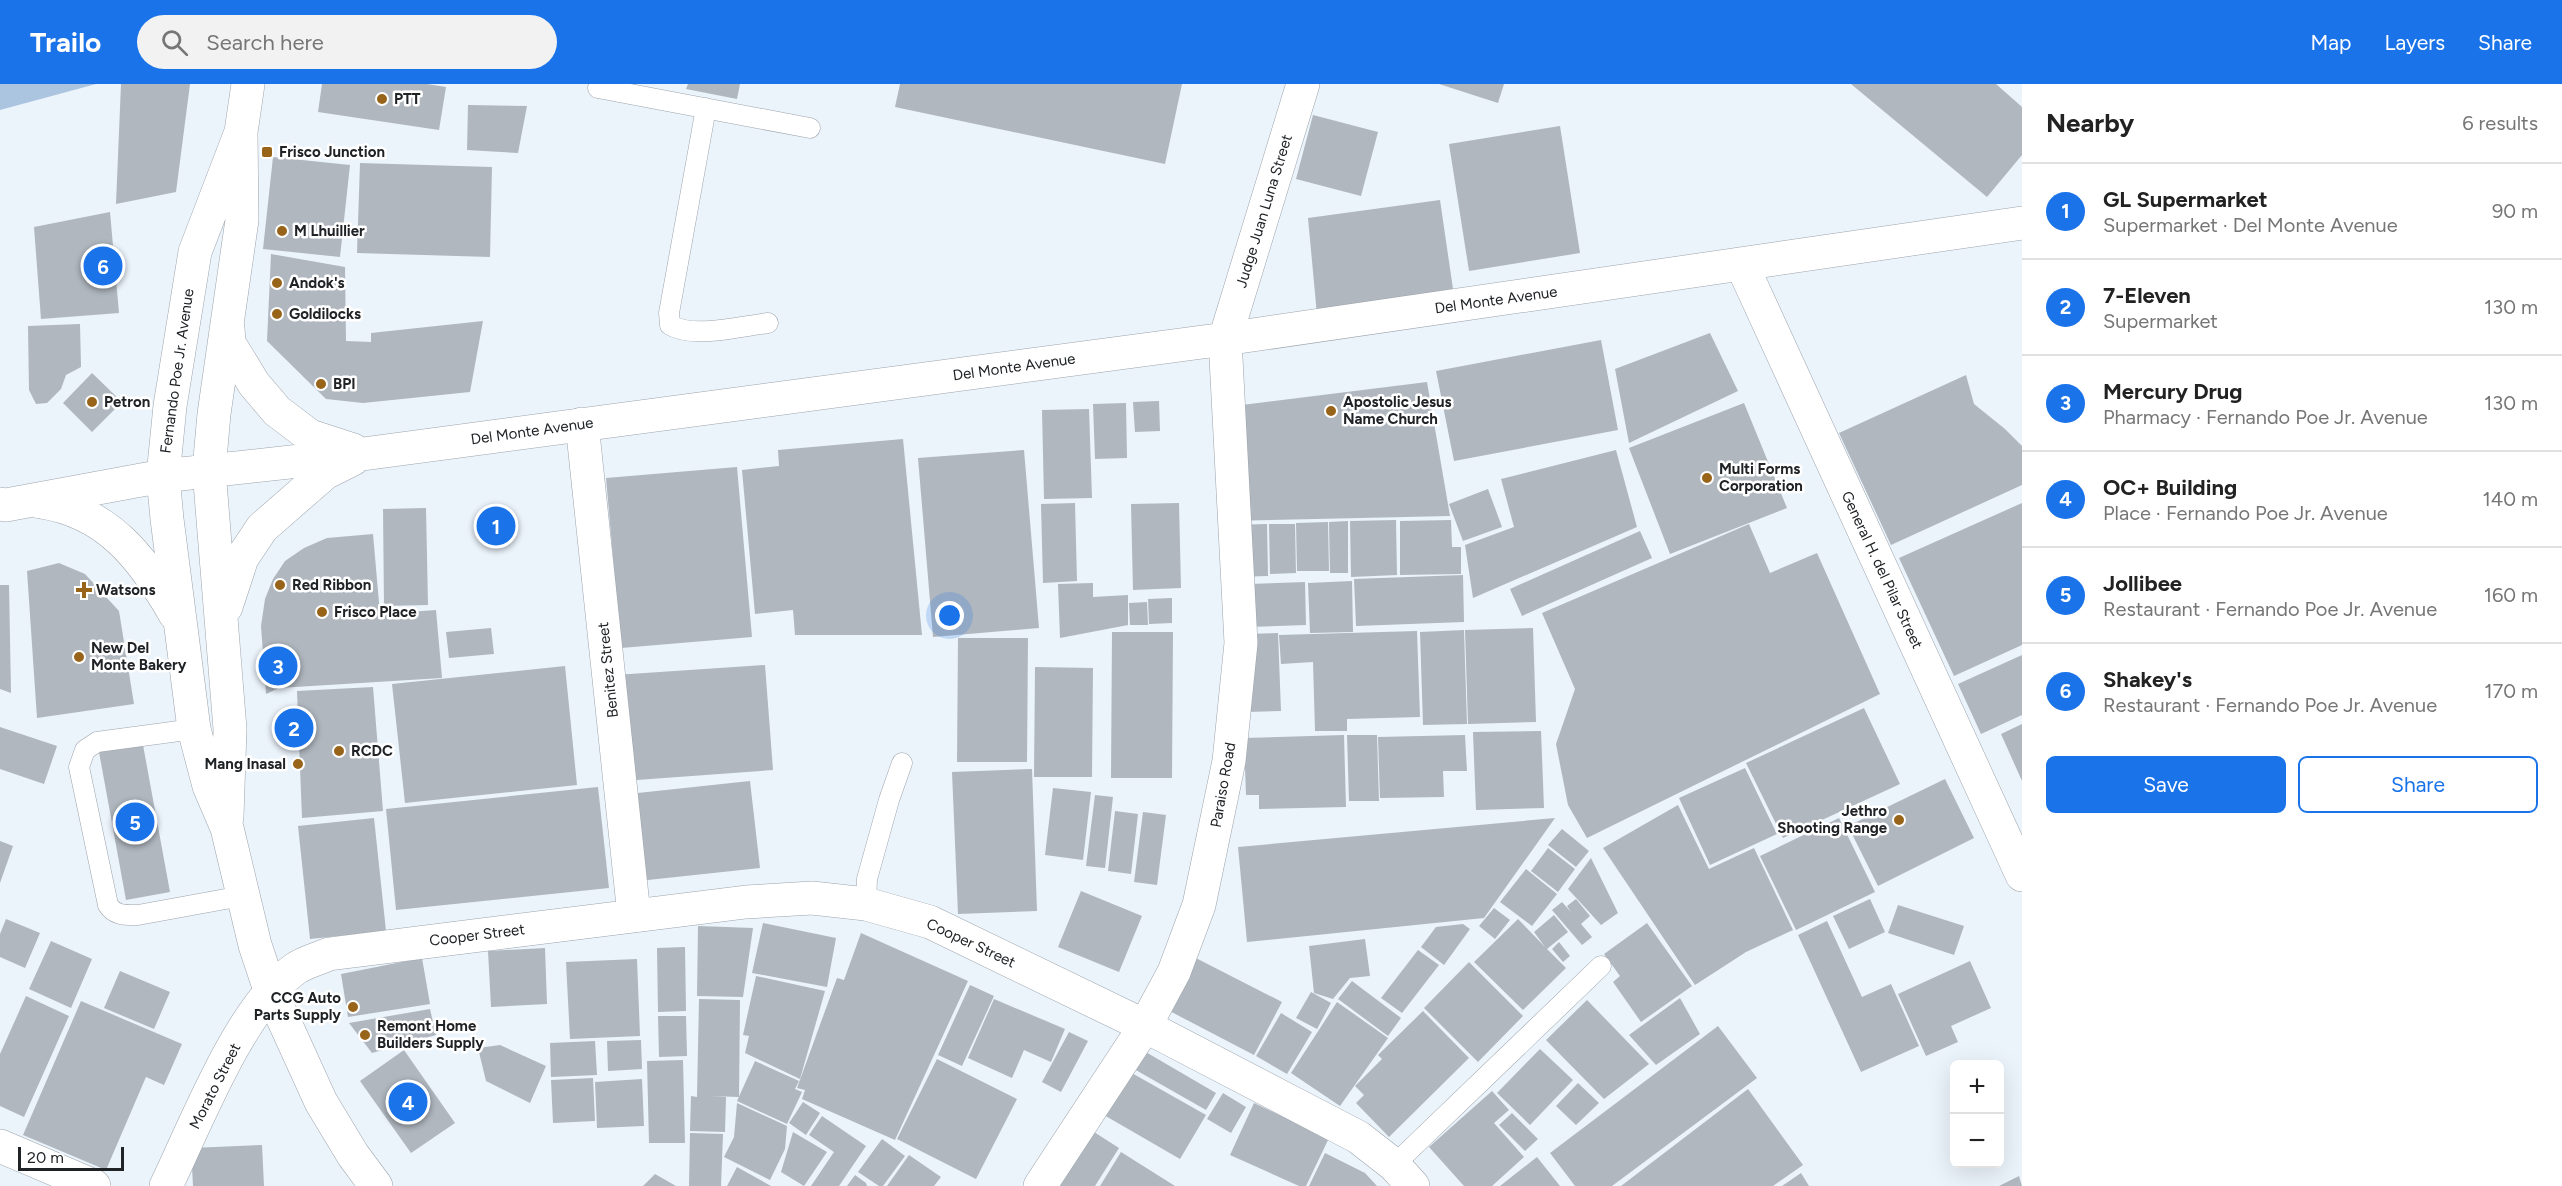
<!DOCTYPE html>
<html lang="en">
<head>
<meta charset="utf-8">
<style>
	body { margin:0; font-family:Figtree,sans-serif; background:#f2f2f2; color:#222 }
	.controls { position:absolute; right:18px; bottom:18px; display:grid; overflow:hidden; border-radius:9px; box-shadow:0 6px 24px #0002 }
	.controls button { width:54px; height:54px; display:grid; place-items:center; padding:0; border:0; border-bottom:2px solid #e0e0e0; background:#fff; color:#222; font:30px sans-serif }
	.scale { position:absolute; left:18px; bottom:15px; width:106px; box-sizing:border-box; padding-left:6px; border:3px solid #202326; border-top:0; font-size:16px; line-height:21px; white-space:nowrap; color:#202326; -webkit-text-stroke:4px #fff; paint-order:stroke }
	.you { position:absolute; left:950px; top:532px; width:21px; height:21px; margin:-15px; border:4px solid #fff; border-radius:50%; background:#1a73e8; box-shadow:0 0 0 9px #1a73e833 }
	.badge { display:grid; place-items:center; width:39px; height:39px; border-radius:50%; background:#1a73e8; color:#fff; font-size:20px; font-weight:700 }
	.pin { position:absolute; translate:-50% -50%; border:3px solid #fff; box-shadow:0 2px 6px #0006 }
	.list { margin:0; padding:0; list-style:none }
	h2 { display:flex; justify-content:space-between; align-items:center; height:78px; margin:0; padding:0 24px; font-size:26px }
	h2 small { font-size:20px; font-weight:400; color:#767676 }
	.list li { display:grid; grid-template-columns:39px 1fr auto; gap:18px; align-items:center; box-sizing:border-box; height:96px; padding:0 24px; border-top:2px solid #e0e0e0 }
	.list b { display:block; font-size:22px; white-space:nowrap }
	.list p { margin:0; font-size:20px; white-space:nowrap; color:#767676 }
	.list em { font-size:20px; font-style:normal; color:#767676 }
	.actions { display:flex; gap:12px; padding:18px 24px }
	.actions a { flex:1; padding:14px 0; border:2px solid #1a73e8; border-radius:9px; text-align:center; font-size:21px; color:#1a73e8 }
	.actions .main { background:#1a73e8; color:#fff }
	.icon { flex:none; width:33px; height:33px; fill:none; stroke:currentColor; stroke-width:2; stroke-linecap:round; stroke-linejoin:round }
	.map { position:relative; flex:none; width:2022px; height:1102px; overflow:hidden }
	header { display:flex; align-items:center; gap:36px; box-sizing:border-box; height:84px; padding:0 30px; background:#1a73e8; color:#fff }
	header strong { font-size:28px }
	nav { display:flex; gap:33px; margin-inline-start:auto; font-size:21px }
	.search { width:420px; height:54px; background:#f2f2f2; display:flex; align-items:center; gap:15px; box-sizing:border-box; padding:0 21px; border-radius:33px; color:#767676; font-size:22px }
	main { display:flex }
	aside { flex:1; background:#fff }
	.map>svg:first-child { display:block }
	.green { fill:#abc4e0 }
	.building { fill:#b0b7bf }
	.lines { fill:none; stroke-linecap:round; stroke-linejoin:round }
	.lane-casing { stroke:#9da4ac; stroke-width:21 }
	.street-casing { stroke:#9da4ac; stroke-width:34 }
	.secondary-casing { stroke:#9da4ac; stroke-width:34 }
	.lane { stroke:#fff; stroke-width:20 }
	.street { stroke:#fff; stroke-width:33 }
	.secondary { stroke:#fff; stroke-width:33 }
	.poi-dot { fill:#976419; stroke:#fff; stroke-width:2 }
	.labels { text-anchor:middle; dominant-baseline:central; stroke-width:5; stroke-linejoin:round; paint-order:stroke }
	.poi-label { font-size:15px; font-weight:bold; fill:#202326; stroke:#fff; text-anchor:start }
	.street-label { font-size:15px; fill:#202326; stroke:#fff }
</style>
</head>
<body>
<header>
<strong>Trailo</strong>
<div class="search"><svg class="icon" aria-label="search" viewBox="0 0 24 24"><circle cx="10" cy="10" r="6"/><path d="M15 15l6 6"/></svg>Search here</div>
<nav><a>Map</a><a>Layers</a><a>Share</a></nav>
</header>
<main>
<div class="map">
<svg width="2022" height="1102" viewBox="0 0 2022 1102">
	<rect width="100%" height="100%" fill="#ebf3fb"/>
	<path class="green" d="M0 0H96L0 26Z"/>
	<path class="building" d="M121 0H190L176 108 116 120Z
		M322 0H427L446 3 439 46 318 28Z
		M688 0H740L737 15 686 5Z
		M900 0H1182L1165 80 895 23Z
		M1439 0H1504L1498 19Z
		M1851 0H1996L2022 23V71L1987 113Z
		M468 21 527 22 518 69 467 66Z
		M1313 31 1378 48 1361 112 1296 95Z
		M1560 42 1580 169 1469 187 1449 60Z
		M273 73 350 81 340 173 263 165Z
		M360 79 492 83 490 173 357 169Z
		M1440 116 1453 205 1317 231 1308 134Z
		M110 128 119 229 41 235 34 143Z
		M271 170 345 183 346 257 371 258V249L483 237 470 308 363 319 326 315 267 257Z
		M80 240 81 283 66 291 61 305 47 319 36 320 29 306 28 242Z
		M1710 249 1738 307 1629 359 1615 285Z
		M1601 256 1618 346 1454 377 1436 287Z
		M92 289 122 318 92 348 63 319Z
		M1966 291 1974 320 2005 345 2022 362V401L1891 461 1839 349Z
		M1427 298 1450 432 1228 437 1226 323Z
		M1159 317 1160 347 1135 348 1133 318Z
		M1126 319 1127 374 1095 375 1093 320Z
		M1744 319 1787 424 1670 470 1629 364Z
		M1089 325 1092 414 1044 415 1042 326Z
		M903 355 922 551H795L793 526 755 530 742 386 779 382 778 366Z
		M1024 366 1039 544 933 553 918 374Z
		M1616 366 1637 443 1473 514 1465 461 1514 443 1501 395Z
		M737 383 752 553 621 564 606 394Z
		M1488 405 1502 443 1463 457 1449 420Z
		M1075 419 1077 497 1043 499 1041 420Z
		M1179 419 1181 504 1133 506 1131 420Z
		M2022 419V561L1954 592 1899 474Z
		M426 424 428 521 384 522 383 425Z
		M1396 436 1397 491 1351 493 1350 437Z
		M1451 436 1452 463H1461V490L1400 491V437Z
		M1348 437V489H1330L1329 438Z
		M1328 438 1329 487H1297L1296 439Z
		M1267 440 1268 492 1234 493 1232 441Z
		M1269 440H1295L1296 489 1270 490Z
		M1749 440 1770 489 1817 469 1880 610 1587 754 1568 721 1556 660 1575 605 1542 529Z
		M1640 447 1652 474 1522 532 1510 505Z
		M373 450 380 530 436 526 442 594 279 604 266 610 261 542 265 515 273 495 285 477 304 464 327 454Z
		M59 479 85 490 119 527 134 620 37 634 27 487Z
		M1463 491 1464 538 1356 542 1354 495Z
		M1352 497 1353 548 1310 549 1308 499Z
		M1305 498 1306 541 1248 543 1247 500Z
		M1093 499V513L1128 511V541L1060 554 1058 500Z
		M0 501H9L11 609 0 605Z
		M1172 514V539L1149 540 1148 515Z
		M1147 518 1148 541H1130L1129 519Z
		M491 544 494 570 449 574 446 548Z
		M1533 544 1536 638 1468 640 1465 546Z
		M1464 546 1467 640 1423 641 1420 548Z
		M1417 547 1420 633 1347 635V647H1315L1313 578 1281 580 1279 551Z
		M1112 548H1173L1172 694H1111Z
		M1278 549 1281 627 1247 628 1245 550Z
		M958 554H1028L1027 678H957Z
		M2022 571V631L1981 650 1958 600Z
		M765 581 773 686 623 697 615 591Z
		M565 582 577 701 405 719 392 600Z
		M1035 583 1093 584 1092 693H1034Z
		M373 603 383 727 302 734 297 607Z
		M1864 624 1900 700 1783 754 1746 679Z
		M2022 640V697L2001 650Z
		M0 643 57 662 44 700 0 685Z
		M1541 647 1544 724 1476 726 1473 648Z
		M1344 651 1346 723 1259 725V711H1246L1244 654Z
		M1347 651H1377L1379 717H1349Z
		M1465 651 1467 687H1443L1444 713 1380 714 1378 653Z
		M143 661 170 808 126 816 99 668Z
		M1745 684 1777 750 1710 781 1679 714Z
		M1032 685 1037 827 958 830 952 688Z
		M1945 695 1974 754 1878 802 1848 742Z
		M750 697 760 784 629 798 619 711Z
		M598 703 609 804 396 826 386 725Z
		M1053 704 1091 708 1083 776 1045 771Z
		M1095 711 1113 713 1105 784 1086 782Z
		M1678 721 1709 785 1754 764 1793 846 1746 868 1695 901 1603 764Z
		M1115 727 1138 730 1131 790 1108 787Z
		M1143 728 1166 731 1157 801 1134 798Z
		M374 734 386 847 310 855 298 742Z
		M1555 734 1484 834 1247 858 1238 763Z
		M1839 734 1875 808 1796 846 1760 772Z
		M1562 745 1589 767 1576 783 1548 761Z
		M0 757 13 762 0 799Z
		M1548 764 1575 785 1558 808 1531 787Z
		M1591 774 1618 829 1601 841 1568 805Z
		M1526 785 1557 810 1532 842 1500 818Z
		M1081 807 1142 832 1119 888 1058 863Z
		M1576 815 1590 832 1581 840 1592 853 1582 861 1552 826 1562 818 1571 828 1567 822Z
		M1870 815 1885 848 1849 865 1833 832Z
		M1898 821 1964 842 1954 871 1888 849Z
		M1494 824 1510 836 1495 855 1479 842Z
		M1554 831 1568 848 1547 865 1566 884 1523 926 1474 878 1518 835 1545 863 1534 848Z
		M6 835 40 849 25 884 0 873V850Z
		M1827 837 1862 913 1891 900 1919 962 1861 988 1798 851Z
		M763 839 836 854 827 903 752 889Z
		M1647 839 1692 902 1641 938 1613 898 1620 892 1604 870Z
		M1463 840 1470 845 1444 881 1421 863 1436 843Z
		M698 842 753 844 743 913 697 912Z
		M861 849 968 897 895 1056 802 1015 805 1006 797 1004 837 894 844 896Z
		M1365 855 1370 892 1350 894 1333 915 1314 909 1309 862Z
		M51 857 92 875 71 924 29 905Z
		M1559 858 1570 872 1563 878 1552 865Z
		M685 863 686 927 658 928 657 864Z
		M545 864 547 920 491 923 488 867Z
		M1418 866 1439 881 1402 929 1381 914Z
		M1188 870 1282 918 1254 971 1160 922Z
		M422 874 430 920 348 933 341 890Z
		M637 875 640 952 570 955 566 878Z
		M1970 877 1991 924 1951 942 1958 958 1926 972 1898 910Z
		M1469 878 1523 932 1478 978 1424 924Z
		M120 887 170 908 154 945 104 924Z
		M756 892 825 907 800 995 745 969 749 952 743 951Z
		M1352 897 1401 934 1388 952 1338 915Z
		M970 901 994 912 962 982 938 971Z
		M1311 908 1331 919 1317 945 1296 934Z
		M26 912 69 932 24 1033 0 1022V970Z
		M1680 914 1700 950 1656 981 1629 951Z
		M699 915 740 916 739 1013 710 1012 726 1013 725 1048 690 1047 691 1012 697 1013Z
		M994 915 1065 945 1051 978 1024 966 1012 994 968 974Z
		M1587 916 1649 980 1604 1015 1546 956Z
		M81 917 182 960 164 1001 146 993 106 1086 23 1051Z
		M1337 918 1388 954 1340 1022 1291 989Z
		M430 925 436 951 372 969 349 939Z
		M1423 927 1469 974 1389 1053 1356 1019 1364 1011 1355 1002 1382 975 1378 971Z
		M1281 929 1312 948 1287 990 1256 972Z
		M658 932H686L687 972 659 973Z
		M1718 942 1757 994 1612 1102H1575L1550 1069Z
		M1069 948 1088 957 1061 1008 1042 998Z
		M641 956 642 985 608 987 607 957Z
		M595 957 597 991 551 993 550 959Z
		M500 961 546 982 530 1019 486 997 478 964Z
		M1540 965 1573 996 1530 1041 1497 1009Z
		M404 966 455 1039 411 1069 360 997Z
		M1144 967 1216 1009 1206 1026 1134 985Z
		M937 975 1017 1015 976 1095 897 1055Z
		M683 976 685 1059H649L647 977Z
		M755 977 799 997 795 1005 802 1008 787 1040 737 1017Z
		M1123 984 1206 1031 1180 1075 1097 1027Z
		M593 994 595 1037 553 1039 551 996Z
		M642 995 644 1042 597 1044 595 998Z
		M1578 999 1599 1019 1576 1041 1556 1022Z
		M1748 1005 1803 1081 1773 1102H1621Z
		M1492 1007 1509 1026 1494 1039 1524 1073 1492 1102H1464L1429 1063Z
		M1223 1009 1246 1023 1231 1049 1207 1035Z
		M803 1018 820 1029 806 1051 789 1039Z
		M737 1019 787 1042 785 1065 770 1096 724 1073 734 1053Z
		M1254 1019 1329 1054 1306 1102H1299L1230 1071Z
		M1512 1029 1538 1055 1525 1067 1499 1041Z
		M822 1032 866 1062 839 1102H811L834 1068 809 1051Z
		M1083 1041 1119 1064 1095 1102H1044Z
		M793 1048 827 1068 804 1102 781 1088Z
		M690 1049 723 1050 721 1102H689Z
		M882 1055 905 1072 883 1102H879L858 1088Z
		M262 1061 264 1102H193L191 1064Z
		M1121 1068 1175 1102H1100Z
		M1325 1069 1365 1089 1377 1102H1309Z
		M909 1071 941 1093 934 1102H887Z
		M1537 1073 1560 1102H1500Z
		M737 1083 771 1102H727Z
		M1801 1089 1809 1102H1782Z
		M655 1090 676 1102H643Z
		M855 1091 866 1099 867 1102H847Z
		M2019 1092 2022 1102H1999Z"/>
	<g class="lines">
		<defs>
			<path id="lane" d="M598 4 810 44
				M706 24 669 229 670 241C694 255 741 242 768 239
				M194 645 97 658 85 666 79 683 108 821C115 832 126 831 138 831L242 812
				M866 820 867 795 889 716 902 679
				M1394 1081 1601 882"/>
			<path id="street" d="M1742 181 2022 791
				M582 340 634 831
				M0 1062 94 1102
				M166 1102C196 1040 240 924 295 885 305 878 318 875 329 870L746 818 812 814 866 820 930 838 1145 942 1358 1053 1394 1081 1413 1102"/>
			<path id="secondary" d="M241 48 195 168 170 322 163 392 167 435 194 645 209 702 227 744 255 861 270 906 321 1018 353 1071 376 1102
				M228 244 229 259 254 300 277 327 310 352 353 366
				M41 418C108 428 143 474 175 530
				M0 420 6 421 163 392 363 370 1225 255 2022 139
				M226 523 242 474 262 444 325 389 353 375
				M227 733 230 645 209 386 214 330 242 136 241 48 248 0
				M1040 1102 1145 942 1174 888 1199 821 1229 677 1241 559 1225 255 1303 0"/>
		</defs>
		<use href="#lane" class="lane-casing"/>
		<use href="#street" class="street-casing"/>
		<use href="#secondary" class="secondary-casing"/>
		<use href="#lane" class="lane"/>
		<use href="#street" class="street"/>
		<use href="#secondary" class="secondary"/>
	</g>
	<g class="poi-dot">
		<circle cx="382" cy="15" r="6"/>
		<rect x="261" y="62" width="12" height="12" rx="3"/>
		<circle cx="282" cy="147" r="6"/>
		<circle cx="277" cy="199" r="6"/>
		<circle cx="277" cy="230" r="6"/>
		<circle cx="321" cy="300" r="6"/>
		<circle cx="92" cy="318" r="6"/>
		<circle cx="1331" cy="327" r="6"/>
		<circle cx="1707" cy="394" r="6"/>
		<circle cx="280" cy="501" r="6"/>
		<path d="M81 497h6v6h6v6h-6v6h-6v-6h-6v-6h6z"/>
		<circle cx="322" cy="528" r="6"/>
		<circle cx="79" cy="573" r="6"/>
		<circle cx="339" cy="667" r="6"/>
		<circle cx="298" cy="680" r="6"/>
		<circle cx="1899" cy="736" r="6"/>
		<circle cx="353" cy="923" r="6"/>
		<circle cx="365" cy="951" r="6"/>
	</g>
	<g class="labels">
		<g class="poi-label">
			<text x="394" y="15">PTT</text>
			<text x="279" y="68">Frisco Junction</text>
			<text x="294" y="147">M Lhuillier</text>
			<text x="289" y="199">Andok's</text>
			<text x="289" y="230">Goldilocks</text>
			<text x="333" y="300">BPI</text>
			<text x="104" y="318">Petron</text>
			<text x="1343" y="318">Apostolic Jesus<tspan x="1343" dy="17">Name Church</tspan></text>
			<text x="1719" y="385">Multi Forms<tspan x="1719" dy="17">Corporation</tspan></text>
			<text x="292" y="501">Red Ribbon</text>
			<text x="96" y="506">Watsons</text>
			<text x="334" y="528">Frisco Place</text>
			<text x="91" y="564">New Del<tspan x="91" dy="17">Monte Bakery</tspan></text>
			<text x="351" y="667">RCDC</text>
			<text x="286" y="680" text-anchor="end">Mang Inasal</text>
			<text x="1887" y="727" text-anchor="end">Jethro<tspan x="1887" dy="17">Shooting Range</tspan></text>
			<text x="341" y="914" text-anchor="end">CCG Auto<tspan x="341" dy="17">Parts Supply</tspan></text>
			<text x="377" y="942">Remont Home<tspan x="377" dy="17">Builders Supply</tspan></text>
		</g>
		<g class="street-label">
			<text transform="translate(1264 127) rotate(-73)">Judge Juan Luna Street</text>
			<text transform="translate(1496 216) rotate(-8)">Del Monte Avenue</text>
			<text transform="translate(1014 283) rotate(-8)">Del Monte Avenue</text>
			<text transform="translate(177 287) rotate(-82)">Fernando Poe Jr. Avenue</text>
			<text transform="translate(532 347) rotate(-8)">Del Monte Avenue</text>
			<text transform="translate(1882 486) rotate(65)">General H. del Pilar Street</text>
			<text transform="translate(608 586) rotate(-96)">Benitez Street</text>
			<text transform="translate(1223 701) rotate(-80)">Paraiso Road</text>
			<text transform="translate(477 851) rotate(-7)">Cooper Street</text>
			<text transform="translate(971 859) rotate(25)">Cooper Street</text>
			<text transform="translate(215 1002) rotate(-63)">Morato Street</text>
		</g>
	</g>
</svg>
<div class="controls">
<button>+</button>
<button>−</button>
</div>
<div class="scale">20 m</div>
<div class="you"></div>
<div class="pin badge" style="left:496px;top:442px">1</div>
<div class="pin badge" style="left:294px;top:644px">2</div>
<div class="pin badge" style="left:278px;top:582px">3</div>
<div class="pin badge" style="left:408px;top:1018px">4</div>
<div class="pin badge" style="left:135px;top:738px">5</div>
<div class="pin badge" style="left:103px;top:182px">6</div>
</div>
<aside>
<h2>Nearby<small>6 results</small></h2>
<ul class="list">
<li><span class="badge">1</span><div><b>GL Supermarket</b><p>Supermarket · Del Monte Avenue</p></div><em>90 m</em></li>
<li><span class="badge">2</span><div><b>7-Eleven</b><p>Supermarket</p></div><em>130 m</em></li>
<li><span class="badge">3</span><div><b>Mercury Drug</b><p>Pharmacy · Fernando Poe Jr. Avenue</p></div><em>130 m</em></li>
<li><span class="badge">4</span><div><b>OC+ Building</b><p>Place · Fernando Poe Jr. Avenue</p></div><em>140 m</em></li>
<li><span class="badge">5</span><div><b>Jollibee</b><p>Restaurant · Fernando Poe Jr. Avenue</p></div><em>160 m</em></li>
<li><span class="badge">6</span><div><b>Shakey's</b><p>Restaurant · Fernando Poe Jr. Avenue</p></div><em>170 m</em></li>
</ul>
<div class="actions"><a class="main">Save</a><a>Share</a></div>
</aside>
</main>
</body>
</html>
